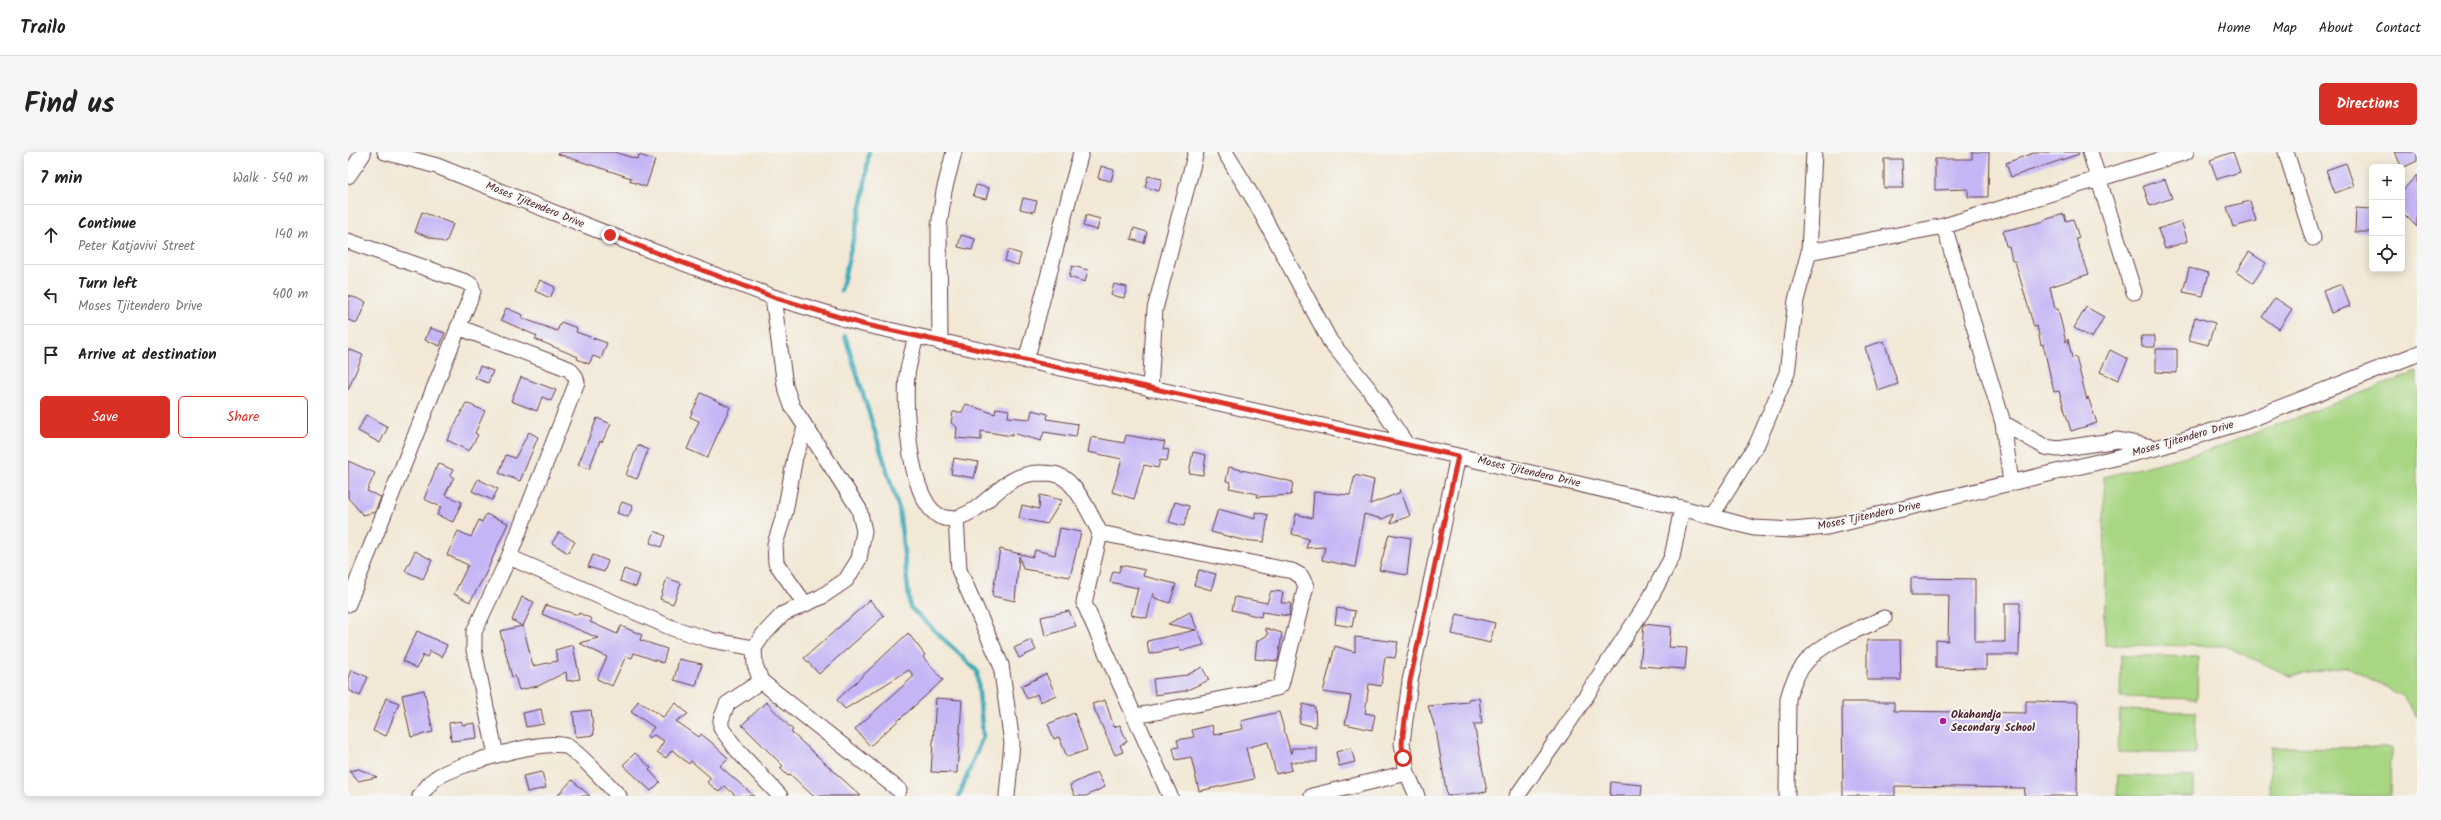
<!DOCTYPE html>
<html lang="en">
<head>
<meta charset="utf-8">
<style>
	body { margin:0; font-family:Kalam,sans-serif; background:#f6f6f6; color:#222 }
	.controls { position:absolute; right:12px; top:12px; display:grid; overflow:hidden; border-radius:6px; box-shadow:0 2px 10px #0003 }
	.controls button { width:36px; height:36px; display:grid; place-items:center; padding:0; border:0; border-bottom:1px solid #e0e0e0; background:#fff; color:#222; font:20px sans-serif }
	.stop { position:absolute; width:12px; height:12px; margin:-9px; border:3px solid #d93025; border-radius:50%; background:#fff }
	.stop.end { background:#d93025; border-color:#fff; box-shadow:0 1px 4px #0008 }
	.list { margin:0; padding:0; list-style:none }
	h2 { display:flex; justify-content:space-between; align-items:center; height:52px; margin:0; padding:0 16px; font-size:17px }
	h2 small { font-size:13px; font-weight:400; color:#767676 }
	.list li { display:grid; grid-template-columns:26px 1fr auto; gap:12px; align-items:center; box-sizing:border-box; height:60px; padding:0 16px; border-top:1px solid #e0e0e0 }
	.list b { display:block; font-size:15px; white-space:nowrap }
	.list p { margin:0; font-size:13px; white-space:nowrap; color:#767676 }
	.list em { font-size:13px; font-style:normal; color:#767676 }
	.actions { display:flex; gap:8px; padding:12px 16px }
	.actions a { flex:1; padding:9px 0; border:1px solid #d93025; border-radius:6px; text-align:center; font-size:14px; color:#d93025 }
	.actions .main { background:#d93025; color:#fff }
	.icon { flex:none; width:22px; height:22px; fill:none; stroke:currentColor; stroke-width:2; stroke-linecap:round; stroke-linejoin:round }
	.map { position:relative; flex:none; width:2069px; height:644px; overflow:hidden; border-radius:6px }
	header { display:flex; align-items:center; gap:24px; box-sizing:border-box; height:56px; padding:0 20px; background:#fff; border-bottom:1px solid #e0e0e0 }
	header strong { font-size:19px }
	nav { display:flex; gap:22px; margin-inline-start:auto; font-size:14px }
	.intro { display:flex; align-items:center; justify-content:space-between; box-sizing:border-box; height:96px; padding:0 24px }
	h1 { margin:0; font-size:28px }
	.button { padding:10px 18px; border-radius:6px; background:#d93025; color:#fff; font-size:14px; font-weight:700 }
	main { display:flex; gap:24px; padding:0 24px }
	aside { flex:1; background:#fff; border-radius:6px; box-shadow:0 2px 10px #0003 }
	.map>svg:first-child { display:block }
	.green { fill:#a8d683; stroke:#797a57 }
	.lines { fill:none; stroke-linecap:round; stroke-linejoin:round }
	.stream { stroke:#3baab9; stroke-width:4.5 }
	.building { fill:#c5b5f5 }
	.minor-casing { stroke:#633d44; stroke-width:17 }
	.minor { stroke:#fff; stroke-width:15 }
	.route { stroke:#d93025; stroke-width:5 }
	.poi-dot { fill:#b5179e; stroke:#f6f6f2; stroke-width:1.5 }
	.labels { text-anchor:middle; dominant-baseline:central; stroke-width:4; stroke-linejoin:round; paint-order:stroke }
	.street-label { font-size:11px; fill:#4a1f2b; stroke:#f6f6f2 }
	.poi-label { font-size:11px; font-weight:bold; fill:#4a1f2b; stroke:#f6f6f2; text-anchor:start }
</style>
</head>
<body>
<header>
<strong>Trailo</strong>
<nav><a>Home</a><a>Map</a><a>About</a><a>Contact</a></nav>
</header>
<div class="intro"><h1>Find us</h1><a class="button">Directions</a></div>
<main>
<aside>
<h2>7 min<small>Walk · 540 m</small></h2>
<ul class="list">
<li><svg class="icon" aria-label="ahead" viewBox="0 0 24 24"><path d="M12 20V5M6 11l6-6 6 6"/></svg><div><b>Continue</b><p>Peter Katjavivi Street</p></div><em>140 m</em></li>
<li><svg class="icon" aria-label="left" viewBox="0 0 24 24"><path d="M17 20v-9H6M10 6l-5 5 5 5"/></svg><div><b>Turn left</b><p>Moses Tjitendero Drive</p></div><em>400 m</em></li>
<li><svg class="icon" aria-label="arrive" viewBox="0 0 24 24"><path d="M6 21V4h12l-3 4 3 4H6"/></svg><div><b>Arrive at destination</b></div></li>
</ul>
<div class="actions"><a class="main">Save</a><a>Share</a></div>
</aside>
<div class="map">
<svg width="2069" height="644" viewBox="0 0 2069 644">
	<rect width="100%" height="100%" fill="#f6f6f2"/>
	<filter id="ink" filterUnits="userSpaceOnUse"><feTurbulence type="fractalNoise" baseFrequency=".025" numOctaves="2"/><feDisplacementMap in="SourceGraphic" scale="8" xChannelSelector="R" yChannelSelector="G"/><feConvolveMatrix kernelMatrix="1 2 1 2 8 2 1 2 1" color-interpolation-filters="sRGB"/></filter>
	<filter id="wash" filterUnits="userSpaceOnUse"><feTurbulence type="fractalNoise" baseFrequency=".012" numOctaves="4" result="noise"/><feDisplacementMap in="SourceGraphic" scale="16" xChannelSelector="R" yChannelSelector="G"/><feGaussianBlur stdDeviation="0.9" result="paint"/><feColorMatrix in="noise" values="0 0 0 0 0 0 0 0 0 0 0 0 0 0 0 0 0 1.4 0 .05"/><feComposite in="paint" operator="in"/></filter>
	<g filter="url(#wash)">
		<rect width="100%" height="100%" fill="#f2e8d5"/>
		<path class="green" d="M2069 220V565L2055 544 2000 515 1942 524 1877 494 1757 493 1756 325 1862 298Z
			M1773 503 1850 505 1849 547 1772 545Z
			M1772 558 1848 560 1847 602 1770 600Z
			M1923 595 2043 596 2042 644H1922Z
			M1770 623 1846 625V644H1769Z"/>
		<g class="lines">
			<path class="stream" d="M493 139 515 46 521 0
				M497 184 551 357 562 455 629 519 635 584 611 644"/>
		</g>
		<g id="blocks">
			<path class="building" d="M211 0H266L289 7 291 3 307 8 298 35 282 29 283 26 210 2Z
				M1624 0H1641L1640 45H1620V37L1587 38V7H1624Z
				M1688 0H1731V2L1663 25 1658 11Z
				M1885 0 1892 20 1869 27 1862 8Z
				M2047 0H2069V9L2054 16Z
				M1536 7H1554L1555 36H1536Z
				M1998 11 2006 34 1987 41 1978 18Z
				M753 14 766 18 763 29 750 26Z
				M2069 23V75L2054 60V39Z
				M800 24 814 27 811 39 797 35Z
				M1817 27 1824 46 1802 54 1795 34Z
				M628 33 641 36 638 47 625 44Z
				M675 46 689 49 686 60 672 57Z
				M1902 49 1908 69 1885 75 1879 55Z
				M2008 56 2024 57V80H2007Z
				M74 60 105 72 98 91 67 80Z
				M1716 62 1718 69 1725 67 1731 86 1728 87 1741 122 1702 135 1707 157H1710L1718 190 1720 187 1724 206 1728 205 1739 248 1740 245 1749 271 1723 279 1711 239 1706 240 1695 192 1693 193 1689 174 1686 175 1667 109H1664L1661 94H1658L1655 79 1697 69 1696 68Z
				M738 63 752 67 749 78 735 74Z
				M1833 69 1840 89 1817 97 1810 77Z
				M786 76 799 80 796 91 783 87Z
				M613 83 627 87 624 98 610 95Z
				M660 98 673 102 670 113 657 109Z
				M1901 100 1918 111 1905 131 1888 120Z
				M724 114 740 118 737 130 721 125Z
				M1841 116 1861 121 1855 144 1835 140Z
				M192 128 207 135 202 146 187 139Z
				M766 132 779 135 776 146 763 143Z
				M1994 132 2002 154 1983 161 1975 139Z
				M0 143 18 150 9 171 0 168Z
				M1927 146 1944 157 1931 177 1914 165Z
				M1738 155 1756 165 1744 186 1726 176Z
				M158 156 175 163 174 166 209 179 213 170 229 176 228 180 259 191 253 207 245 204 241 212 229 207 230 205 187 187 189 184 153 168Z
				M1847 165 1867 171 1860 193 1841 188Z
				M82 176 97 181 92 194 77 188Z
				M1793 184H1807V195H1794Z
				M1536 189 1550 232 1530 239 1517 195Z
				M0 197 15 203 0 238Z
				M1808 197H1829V221L1808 220Z
				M1762 198 1780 207 1770 228 1752 220Z
				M132 214 145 219 140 231 127 226Z
				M173 225 208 238 203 249 194 245 189 259 163 249Z
				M353 241 382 255 359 306 339 297 351 269 342 265Z
				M118 251 137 259 127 281 130 283 121 299 99 288Z
				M618 252 647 262 648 256 661 258 660 265 682 267 684 258 700 262 699 267 730 272 728 285 696 280 693 289 664 281V284L633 279V288L608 286 609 275 603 271 605 260H614Z
				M18 263 40 275 32 291 10 279Z
				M249 266 263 272 254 290 252 289 241 317 230 313Z
				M181 280 190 285 172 329 151 321 158 303 167 306Z
				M778 283 817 290 815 297 821 298 819 309 812 308 810 316 796 313 786 347 764 340 774 307 740 300 743 285 776 291Z
				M290 293 300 298 289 327 278 323Z
				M845 300 858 303 855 323 841 321Z
				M606 306 630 310 626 326 603 322Z
				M0 309 27 321 19 339 33 345 27 360 15 363 0 346Z
				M90 311 105 318 102 324 106 325 97 343 114 350 105 370 89 363 93 355 76 347Z
				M881 315 945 330 943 343 909 345 910 342 881 336 883 330 878 329Z
				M1007 323 1026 328 1022 352 1051 341 1052 337 1062 364 1043 371 1045 362 1034 367 1016 362 1007 415 974 408 977 395 958 396 961 387 944 382 948 362 964 366 966 340 1002 343Z
				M130 327 150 337 144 348 124 339Z
				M692 343 714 348 699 372 671 366 674 353 691 357Z
				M274 350 285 354 280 365 269 361Z
				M827 350 841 354 836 374 821 370Z
				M870 357 907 367V360L920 363 916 390 894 388 863 380Z
				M138 362 160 371 138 421 122 450 106 442 120 413 99 403 110 379 123 385 131 368 134 370Z
				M712 376 733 380 722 425 675 417 671 404 667 449 644 444 652 397 685 405 687 398 707 403Z
				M307 379 317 384 313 395 302 391Z
				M211 380 227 390 220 401 204 391Z
				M1041 382 1063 386 1059 423 1031 418Z
				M67 399 84 408 75 427 57 419Z
				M245 403 260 409 256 420 240 415Z
				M773 413 797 418 795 424 828 432 822 451 807 446 805 441 799 466 783 463 790 436 762 430 765 419 771 420Z
				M276 417 292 423 288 435 272 429Z
				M851 418 868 422 863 438 846 433Z
				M319 426 333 431 325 452 312 447Z
				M1563 426 1627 427V490H1657V451H1672L1671 503H1638V517L1588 516V488L1600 489 1601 443H1563Z
				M923 439 935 440 933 451H943L941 464 914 460 913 465 884 458 887 445 919 451Z
				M174 445 186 450 175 474 185 514 210 509 207 498 225 493 232 527 219 529 218 520 190 534 171 538 167 524 164 525 152 479 174 474 164 468Z
				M522 448 536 464 471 522 456 506Z
				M198 453 230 463 231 461 244 467 242 470 269 482 273 474 294 483 292 488 319 497 315 511 286 501 284 506 278 504 264 534 249 527 259 505 231 491 250 486 194 462Z
				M989 456 1007 459 1004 475 987 472Z
				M721 459 728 474 697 484 693 465Z
				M842 460 856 493 832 499 831 496 801 502 799 489 848 478 820 472Z
				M1109 462 1147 471 1142 491 1104 482Z
				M1296 472 1323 475 1321 495 1339 496 1337 517 1292 514Z
				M917 476 934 481 930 509 907 507 909 489 920 483Z
				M69 479 99 493 94 505 82 499 79 505 75 503 69 516 55 509Z
				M560 481 577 503 575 505 595 528 522 594 507 577 566 524 561 518 497 557 489 548Z
				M1007 485 1050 490 1047 506 1037 505 1033 534 1021 532 1017 561 1027 563 1024 578 997 572 1003 544 975 540 987 494 1007 500Z
				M683 488 688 498 671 506 666 496Z
				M1519 488H1552L1553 528H1519Z
				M331 507 354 512 348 534 326 528Z
				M854 515 861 528 837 539 807 543 805 527 839 523Z
				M3 518 20 525 12 544 0 538V526Z
				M698 522 708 543 692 550 689 542 679 547 673 534Z
				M76 538 85 580 63 585 54 543Z
				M38 546 51 551 38 584 25 579Z
				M588 546 614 548 609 621 583 620Z
				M1131 546 1134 572H1126L1139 640 1099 644 1088 578 1080 554 1120 550V547Z
				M757 548 766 575 772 573 779 590 772 593 775 600 767 603 744 552Z
				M290 549 315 565 328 551 340 562 328 569 351 585 353 582 362 589 380 606 372 614 406 644H388L377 634 371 640 359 630 363 626 343 609 341 612 324 598 318 606 309 600 316 589 306 583 301 586 299 584 306 575 283 560Z
				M1678 549 1730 550 1729 644H1676L1677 636 1547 634V644H1495L1494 550H1546V559L1678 561Z
				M418 550 445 578 443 580 513 644H465L442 622 440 624 432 616 435 614 394 573Z
				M955 552 967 555 968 575 951 571Z
				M193 557 196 572 178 575 175 561Z
				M243 558 246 583 228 585 225 560Z
				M931 560 943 602 944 596H969V610H942L944 618 928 622 920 590 898 596 906 627 851 639 843 605 828 608 825 596 831 595 829 588 846 585 844 578 864 573 866 583 895 577 893 569Z
				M726 561 739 598 719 605 711 585 706 587 700 572Z
				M113 569 115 573 127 571 129 586 103 589 101 571Z
				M1003 596 1007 610 991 614 988 600Z
				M287 601 303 616 301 618 312 630 303 639 275 613Z
				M11 617 29 625 10 629 1 619Z
				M194 620 198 636 179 640 175 624Z
				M749 620 757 635 738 644H727L722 633Z
				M224 628 242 644H209Z
				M1263 630 1294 633 1293 644H1262Z"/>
		</g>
	</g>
	<g filter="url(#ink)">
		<use href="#blocks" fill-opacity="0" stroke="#633d44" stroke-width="1"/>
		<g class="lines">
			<defs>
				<path id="minor" d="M37 0 89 14 262 83 425 145 514 172 1110 304 1334 356 1406 376 1444 378 1479 375 1808 296 1898 269 2069 202
					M877 0 908 51 982 189 1021 237 1058 292
					M1742 0 1786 140
					M1938 0 1965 86
					M0 24 15 2
					M1596 74 1655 271 1663 331
					M0 89 118 130 123 133 125 139 0 452
					M1461 100 1596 74 1838 0
					M110 175 221 217 227 224 229 230 161 405 126 480V498L148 603
					M568 184C565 197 561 210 559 223 556 253 560 376 607 366 640 359 652 322 691 321 697 321 705 321 710 323 728 329 743 364 752 381L736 451 822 644
					M592 191 591 75 596 39 606 0
					M678 209 733 0
					M802 237 807 157 848 0
					M1655 271 1697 295 1710 297 1770 288 1804 295
					M457 276 447 305 437 360 427 392 428 411 457 452
					M1364 363 1409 292 1439 221 1448 148 1461 100 1466 0
					M608 366 611 418 653 513 664 591 659 644
					M752 381 944 419 953 424 958 434 933 533 929 536 788 564
					M161 405 324 476 363 488 406 496 415 483 435 462 473 445 498 428 511 407 516 379 511 357 444 254 437 234 425 145
					M406 496 407 513 413 529 551 638
					M413 529 379 552 373 568V576L390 599 432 644
					M72 644C77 638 82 630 88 626 106 613 203 584 220 595 235 604 258 631 271 644
					M964 644 1059 621
					M1069 644 1059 621 1054 591 1062 529 1110 304
					M1169 644 1213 582 1300 450 1324 405 1334 356
					M1439 644 1440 547C1452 495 1492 486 1536 466"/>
			</defs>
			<use href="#minor" class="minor-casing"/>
			<use href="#minor" class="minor"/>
		</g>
	</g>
	<g class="lines" filter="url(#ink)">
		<path class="route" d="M262 83 425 145 514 172 1110 304 1062 529 1054 591 1055 606"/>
	</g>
	<circle class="poi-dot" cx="1595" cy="569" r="4"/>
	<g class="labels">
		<g class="street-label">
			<text transform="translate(187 53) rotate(22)">Moses Tjitendero Drive</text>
			<text transform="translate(1835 287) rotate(-16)">Moses Tjitendero Drive</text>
			<text transform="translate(1181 320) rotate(13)">Moses Tjitendero Drive</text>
			<text transform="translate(1521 364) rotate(-12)">Moses Tjitendero Drive</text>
		</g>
		<g class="poi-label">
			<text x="1603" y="563">Okahandja<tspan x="1603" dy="13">Secondary School</tspan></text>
		</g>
	</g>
</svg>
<div class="controls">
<button>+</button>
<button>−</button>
<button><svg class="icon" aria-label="locate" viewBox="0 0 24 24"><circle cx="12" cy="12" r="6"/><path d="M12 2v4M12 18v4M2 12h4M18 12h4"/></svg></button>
</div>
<div class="stop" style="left:1055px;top:606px"></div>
<div class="stop end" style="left:262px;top:83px"></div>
</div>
</main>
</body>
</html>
